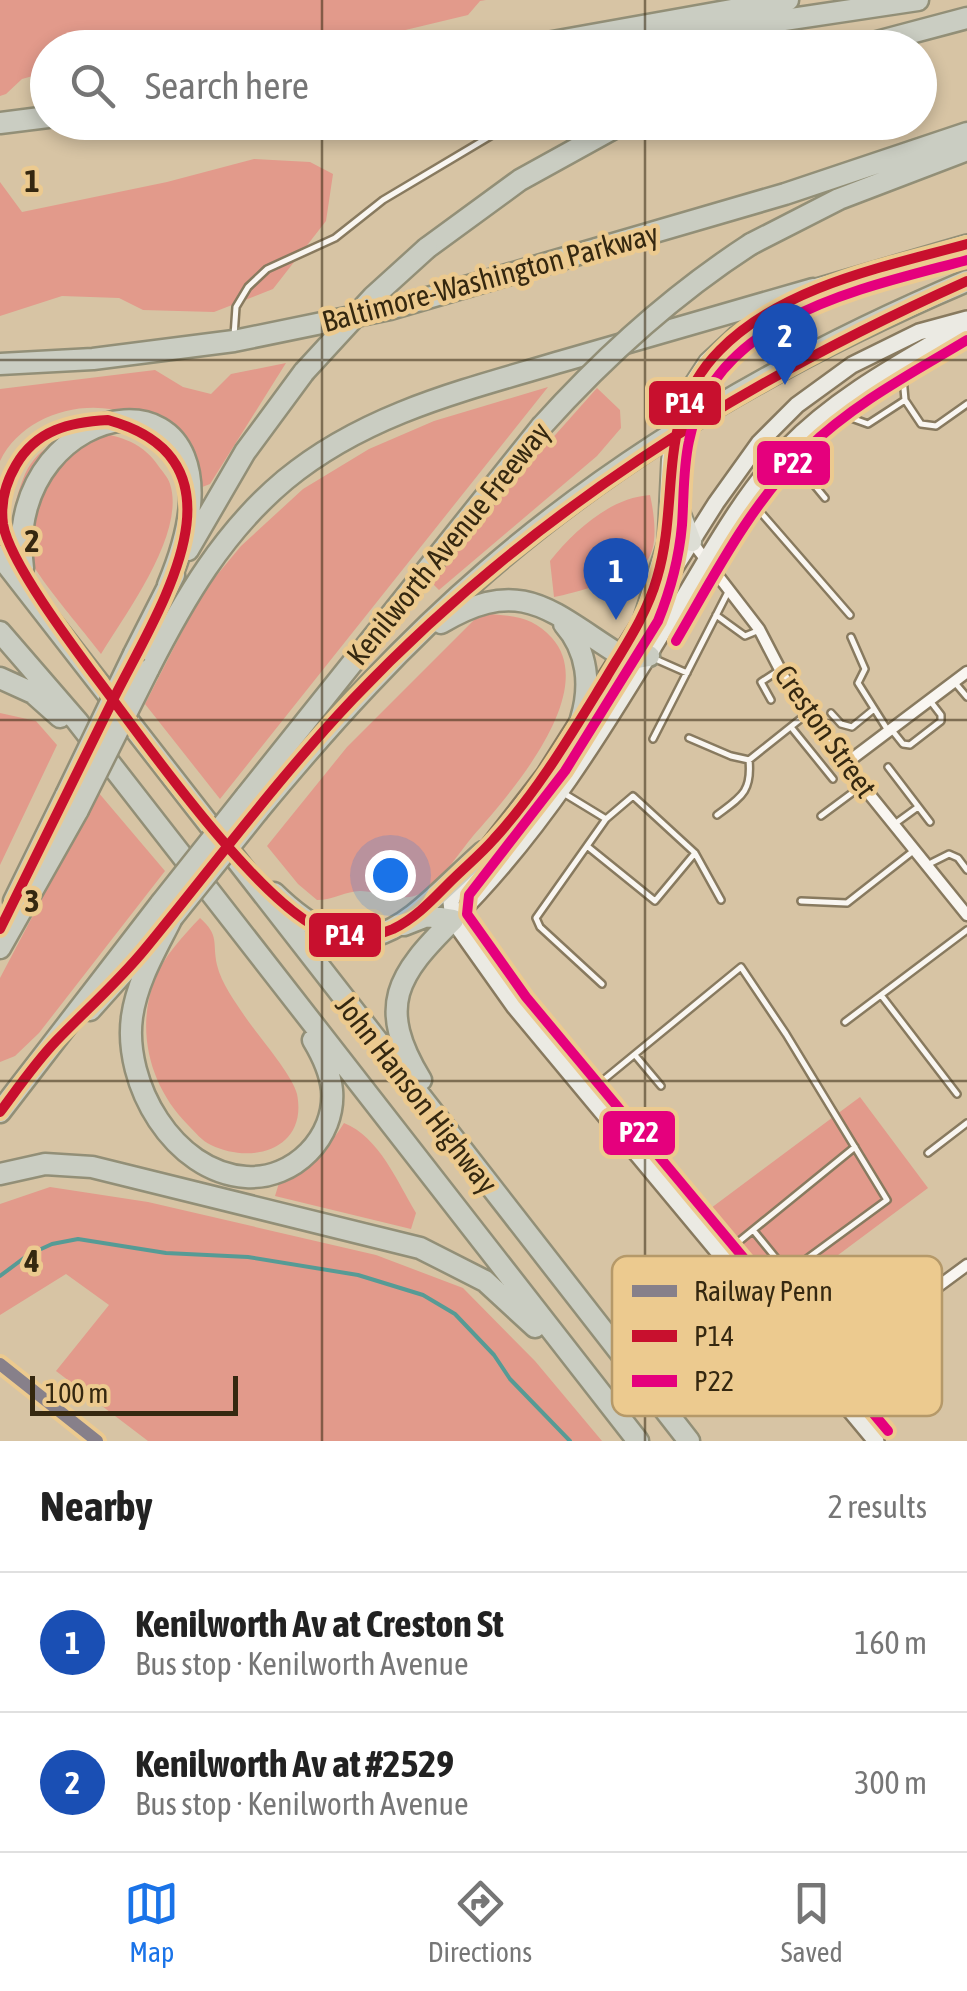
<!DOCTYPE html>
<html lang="en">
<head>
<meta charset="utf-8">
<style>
	body { margin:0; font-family:"Asap Condensed",sans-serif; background:#f2f2f2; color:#222 }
	.scale { position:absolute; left:30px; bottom:25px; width:208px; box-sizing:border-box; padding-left:10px; border:5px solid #352810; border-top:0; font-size:28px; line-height:35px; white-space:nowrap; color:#352810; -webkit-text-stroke:8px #ecca8f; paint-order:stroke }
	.you { position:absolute; left:390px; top:875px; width:35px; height:35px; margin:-25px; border:8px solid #fff; border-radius:50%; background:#1a73e8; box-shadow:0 0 0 15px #1a73e833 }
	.badge { display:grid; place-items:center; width:65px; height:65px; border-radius:50%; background:#1a73e8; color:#fff; font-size:32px; font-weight:700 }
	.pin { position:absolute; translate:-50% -82px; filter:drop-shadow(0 2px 5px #0008) }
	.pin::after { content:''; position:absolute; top:52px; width:35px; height:30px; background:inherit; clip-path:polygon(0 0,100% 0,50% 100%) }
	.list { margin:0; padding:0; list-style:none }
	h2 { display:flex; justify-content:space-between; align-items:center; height:130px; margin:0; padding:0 40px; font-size:42px }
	h2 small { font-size:32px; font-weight:400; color:#767676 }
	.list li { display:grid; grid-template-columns:65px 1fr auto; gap:30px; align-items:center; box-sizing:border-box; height:140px; padding:0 40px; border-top:2px solid #e0e0e0 }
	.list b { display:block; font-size:38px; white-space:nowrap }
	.list p { margin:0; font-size:32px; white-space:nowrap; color:#767676 }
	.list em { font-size:32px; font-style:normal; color:#767676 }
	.icon { flex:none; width:55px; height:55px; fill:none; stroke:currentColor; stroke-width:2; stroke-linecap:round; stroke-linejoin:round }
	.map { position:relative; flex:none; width:967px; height:1441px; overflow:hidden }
	.search { position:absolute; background:#fff; box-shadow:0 5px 15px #0003; left:30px; right:30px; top:30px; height:110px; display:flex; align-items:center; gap:25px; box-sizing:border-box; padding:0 35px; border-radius:55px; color:#767676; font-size:38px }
	.sheet { height:410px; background:#fff }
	nav { display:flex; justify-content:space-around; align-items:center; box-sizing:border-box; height:140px; border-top:2px solid #e0e0e0; background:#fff; font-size:28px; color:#767676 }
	nav a { display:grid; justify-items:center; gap:5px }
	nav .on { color:#1a73e8 }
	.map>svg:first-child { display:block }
	.green { fill:#e29a8b }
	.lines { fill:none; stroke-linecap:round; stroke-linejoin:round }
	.stream { stroke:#569b95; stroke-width:4 }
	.lane-casing { stroke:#887a5f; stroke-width:10 }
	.street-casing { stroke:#887a5f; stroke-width:15 }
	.secondary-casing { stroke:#887a5f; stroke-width:20 }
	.primary-casing { stroke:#928f77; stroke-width:22 }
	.highway-casing { stroke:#928f77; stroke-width:25 }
	.lane { stroke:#f9f6f1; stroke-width:5 }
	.street { stroke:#f9f6f1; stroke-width:10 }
	.secondary { stroke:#ebeae3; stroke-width:15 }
	.primary { stroke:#ddded5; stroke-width:18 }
	.highway { stroke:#cacdc2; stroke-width:20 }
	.highway-bridge-casing { stroke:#928f77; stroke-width:25; stroke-linecap:butt }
	.highway-bridge { stroke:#cacdc2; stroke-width:20 }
	.bus-1-casing { stroke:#ecca8f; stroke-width:18 }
	.bus-2-casing { stroke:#ecca8f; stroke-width:18 }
	.bus-1 { stroke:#c8102e; stroke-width:10 }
	.bus-2 { stroke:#e5007d; stroke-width:10 }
	.rail-1-casing { stroke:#ecca8f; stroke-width:20 }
	.rail-1 { stroke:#87808a; stroke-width:12 }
	.grid { fill:none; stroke:#352810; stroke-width:2.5; stroke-opacity:0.55 }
	.labels { text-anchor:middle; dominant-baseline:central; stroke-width:9; stroke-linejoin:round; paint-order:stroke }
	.street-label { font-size:30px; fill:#352810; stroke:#ecca8f }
	.key { fill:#ecca8f; stroke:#b59969; stroke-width:2.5 }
	.key-label { font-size:28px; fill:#352810 }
	.grid-label { font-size:32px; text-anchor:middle; font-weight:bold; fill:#352810; stroke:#ecca8f; stroke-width:9; stroke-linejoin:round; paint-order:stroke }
	.line-badge { stroke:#ecca8f; stroke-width:4 }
	.badge-label { font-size:28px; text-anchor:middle; font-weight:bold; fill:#fff }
</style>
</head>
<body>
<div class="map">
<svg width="967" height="1441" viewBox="0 0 967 1441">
	<rect width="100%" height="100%" fill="#d7c4a4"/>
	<path class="green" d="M0 0H486L480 1 468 15 372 38 240 41 183 48H48L47 72 22 79 6 94 0 96Z
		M254 159 310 162 333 174 326 221 273 289 214 312 143 310 119 298 62 296 0 316V182L22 212 167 182Z
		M286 363 210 484 197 489C194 482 192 473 188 467 179 455 142 418 130 414 84 397 22 415 0 461V389L155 370 183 387 211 394 231 374Z
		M548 387 220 799 145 704 202 593 241 546 303 489 369 449 434 421Z
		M597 388 620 410 621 428 597 456 439 590 432 583 484 515Z
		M89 432C115 434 141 441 157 464 161 470 168 477 170 484 186 533 126 613 101 654 79 624 19 559 14 525 12 509 18 493 23 479 35 448 59 438 89 432Z
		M650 495C654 513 660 550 644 564 631 576 573 594 554 597L550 561C575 530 610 498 650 495Z
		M490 614C516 616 534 618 552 638 600 692 510 794 473 836 459 853 445 875 428 889 405 906 386 892 361 891 349 890 333 900 317 900L298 884 267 846 347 747 475 619Z
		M0 713 36 721 57 745 0 865Z
		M98 792 165 871 39 1033 15 1056 0 1062V978Z
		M200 918C220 936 212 942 217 965 221 983 236 1003 246 1018 259 1037 292 1074 297 1094 308 1149 252 1165 211 1145 202 1141 195 1132 188 1125 150 1087 135 1030 155 979 164 956 183 936 200 918Z
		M860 1097 928 1188 775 1302 703 1214Z
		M344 1123C379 1137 397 1181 416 1213L411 1229 275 1196 279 1183C308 1166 326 1152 344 1123Z
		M50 1187 148 1202 376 1255 463 1288 535 1361 602 1441H148L56 1371 109 1305 66 1274 0 1315V1204Z"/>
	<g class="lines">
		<path class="stream" d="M0 1276 28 1255 52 1244 78 1239 166 1253 248 1257 358 1275 423 1295 455 1314 494 1355 510 1379 570 1441"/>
		<defs>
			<path id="lane" d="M234 336 236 307 248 287 267 269 335 238 383 200 514 122
				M902 366 905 400 921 424 936 426 967 404
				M832 411 868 424 905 400
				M787 452 825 498
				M749 499 850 615
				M716 615 745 636 757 631
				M851 637 865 669 858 683 887 729
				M653 658 687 673
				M956 684 967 697
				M771 700 761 682 778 671
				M831 713 841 724 852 727 874 709
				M791 727 833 779
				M891 729 903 744 910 745 941 721V715L931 702
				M689 738 731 756 749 760 808 713
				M653 739 728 592
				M888 767 930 822
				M565 794 606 819 633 796 695 853 721 900
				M717 815C741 797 752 792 749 760
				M821 816 860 787
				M896 823 918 807
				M587 846 655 901 695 853
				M929 864 949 854 958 858 967 870
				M801 901 847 903 912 852
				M602 984 540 927 536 918 606 819
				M881 995 957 1094
				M845 1022 967 930
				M635 1055 661 1086
				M590 1091 741 967 786 1034 887 1200 793 1269 784 1268 753 1230
				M928 1153 967 1123
				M726 1252 855 1147
				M868 1364 886 1355 911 1388 909 1396 868 1425"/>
			<path id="street" d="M692 542 759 629 787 683 845 764 967 915
				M845 764 967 672
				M822 1372 967 1265"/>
			<path id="secondary" d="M453 920C541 833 603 731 667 625 704 565 737 500 786 448 837 395 904 360 967 323
				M876 1441 514 1006 453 920 451 902 456 888 544 775 716 503 759 443 797 405 852 365 919 332 967 319"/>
			<path id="primary" d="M676 500 692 542
				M643 618 667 543 671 460 677 423 689 391 708 362 736 336 813 289 967 244"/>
			<path id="highway" d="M519 48 788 0
				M598 48 918 0
				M854 48 967 18
				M0 123 48 117
				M751 244 839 199 967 150
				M427 248 520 180 625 122
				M0 364 93 359 234 341 390 309 785 194 967 133
				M188 550 245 452 304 372
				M0 556 689 1441
				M23 568C0 390 268 347 168 585
				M441 623C522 575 550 611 620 655L632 659 649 656
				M564 624C588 651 591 686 581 719
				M0 632 77 721 638 1441
				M134 654 174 575
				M148 670C184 599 223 532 285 480 366 413 465 390 563 361 646 337 730 313 813 289
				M0 678 33 693 60 717
				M246 796 541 427
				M258 811C329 725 403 643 488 570 629 448 795 354 967 281
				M274 893C368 985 409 918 483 852
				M14 901 66 795
				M172 918C156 950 137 981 132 1017 123 1083 173 1172 246 1177 294 1180 336 1137 332 1090 330 1071 322 1055 313 1040
				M404 925 427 916 453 920C397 975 376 1006 421 1080
				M0 948 78 810
				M90 1010 151 942
				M0 1112 161 903
				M0 1174 45 1164 92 1167 420 1248 485 1281 535 1327"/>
		</defs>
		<use href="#lane" class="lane-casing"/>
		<use href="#street" class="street-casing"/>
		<use href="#secondary" class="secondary-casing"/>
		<use href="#primary" class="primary-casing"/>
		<use href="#highway" class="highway-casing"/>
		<use href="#lane" class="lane"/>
		<use href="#street" class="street"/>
		<use href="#secondary" class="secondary"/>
		<use href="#primary" class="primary"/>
		<use href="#highway" class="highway"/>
		<defs>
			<path id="highway-bridge" d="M304 372 373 297 427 248
				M541 427C604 357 672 295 751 244
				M66 795 134 654
				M78 810 148 670
				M161 903 246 796
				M172 918 258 811"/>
		</defs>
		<use href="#highway-bridge" class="highway-bridge-casing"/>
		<use href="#highway-bridge" class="highway-bridge"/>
		<defs>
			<path id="bus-1" d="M108 420C259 462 156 613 113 700 85 662 10 566 3 524 0 502 5 484 16 465 36 430 70 422 108 420Z
				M113 700C154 755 265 910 326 931 347 938 372 938 393 929 416 918 433 899 451 881 465 867 481 854 494 839 538 791 572 733 606 678 625 646 647 614 657 578 681 498 654 416 720 350 783 286 884 267 967 244
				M0 929 113 700
				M0 1112C18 1088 35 1063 56 1041 86 1010 118 982 145 949 214 865 279 777 353 699 529 514 735 385 967 281"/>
			<path id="bus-2" d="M676 641C715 574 751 503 807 449 853 404 912 373 967 340
				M888 1431 526 997 467 914 469 895 565 771 658 621C671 589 679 559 682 525 684 497 683 468 689 441 713 316 864 288 967 260"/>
		</defs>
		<use href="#bus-1" class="bus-1-casing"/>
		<use href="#bus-2" class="bus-2-casing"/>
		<use href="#bus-1" class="bus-1"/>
		<use href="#bus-2" class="bus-2"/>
		<defs>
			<path id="rail-1" d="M0 1364 97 1441"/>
		</defs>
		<use href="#rail-1" class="rail-1-casing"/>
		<use href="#rail-1" class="rail-1"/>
	</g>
	<path class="grid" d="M322 0V48M645 0V48M322 122V1441M645 122V1441M0 360H967M0 720H967M0 1081H967"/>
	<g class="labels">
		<g class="street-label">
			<text transform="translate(490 277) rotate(-15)">Baltimore-Washington Parkway</text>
			<text transform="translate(448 543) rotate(-51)">Kenilworth Avenue Freeway</text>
			<text transform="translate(826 731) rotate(55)">Creston Street</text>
			<text transform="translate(417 1094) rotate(52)">John Hanson Highway</text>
		</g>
	</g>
	<rect x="612" y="1256" width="330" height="160" rx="15" class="key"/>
	<rect x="632" y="1285" width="45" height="12" fill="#87808a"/>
	<rect x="632" y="1330" width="45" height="12" fill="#c8102e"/>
	<rect x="632" y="1375" width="45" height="12" fill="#e5007d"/>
	<g class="key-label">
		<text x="694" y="1301">Railway Penn</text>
		<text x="694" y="1346">P14</text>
		<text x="694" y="1391">P22</text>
	</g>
	<g class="grid-label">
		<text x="32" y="192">1</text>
		<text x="32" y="552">2</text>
		<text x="32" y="912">3</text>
		<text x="32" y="1272">4</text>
	</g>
	<g class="line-badge">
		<rect x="647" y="379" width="76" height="48" rx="10" fill="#c8102e"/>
		<rect x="755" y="439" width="77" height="48" rx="10" fill="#e5007d"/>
		<rect x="307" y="911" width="76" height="48" rx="10" fill="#c8102e"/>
		<rect x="601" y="1109" width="76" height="48" rx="10" fill="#e5007d"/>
	</g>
	<g class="badge-label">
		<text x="685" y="413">P14</text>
		<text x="793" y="473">P22</text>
		<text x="345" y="945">P14</text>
		<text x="639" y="1142">P22</text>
	</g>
</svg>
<div class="scale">100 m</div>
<div class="you"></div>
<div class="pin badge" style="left:616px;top:620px;background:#1a4fb4">1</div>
<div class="pin badge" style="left:785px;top:385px;background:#1a4fb4">2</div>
<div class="search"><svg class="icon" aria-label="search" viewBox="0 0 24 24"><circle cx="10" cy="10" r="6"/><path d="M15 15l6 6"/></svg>Search here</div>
</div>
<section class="sheet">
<h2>Nearby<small>2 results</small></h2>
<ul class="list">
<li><span class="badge" style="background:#1a4fb4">1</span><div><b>Kenilworth Av at Creston St</b><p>Bus stop · Kenilworth Avenue</p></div><em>160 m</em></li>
<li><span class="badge" style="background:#1a4fb4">2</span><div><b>Kenilworth Av at #2529</b><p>Bus stop · Kenilworth Avenue</p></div><em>300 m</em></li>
</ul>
</section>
<nav>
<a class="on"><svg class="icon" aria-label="map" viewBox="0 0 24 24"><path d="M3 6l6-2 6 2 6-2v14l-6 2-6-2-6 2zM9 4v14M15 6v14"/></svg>Map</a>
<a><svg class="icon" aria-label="directions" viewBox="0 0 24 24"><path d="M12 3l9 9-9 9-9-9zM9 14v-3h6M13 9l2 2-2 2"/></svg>Directions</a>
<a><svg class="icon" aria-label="saved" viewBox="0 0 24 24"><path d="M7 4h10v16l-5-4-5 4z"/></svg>Saved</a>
</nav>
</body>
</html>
